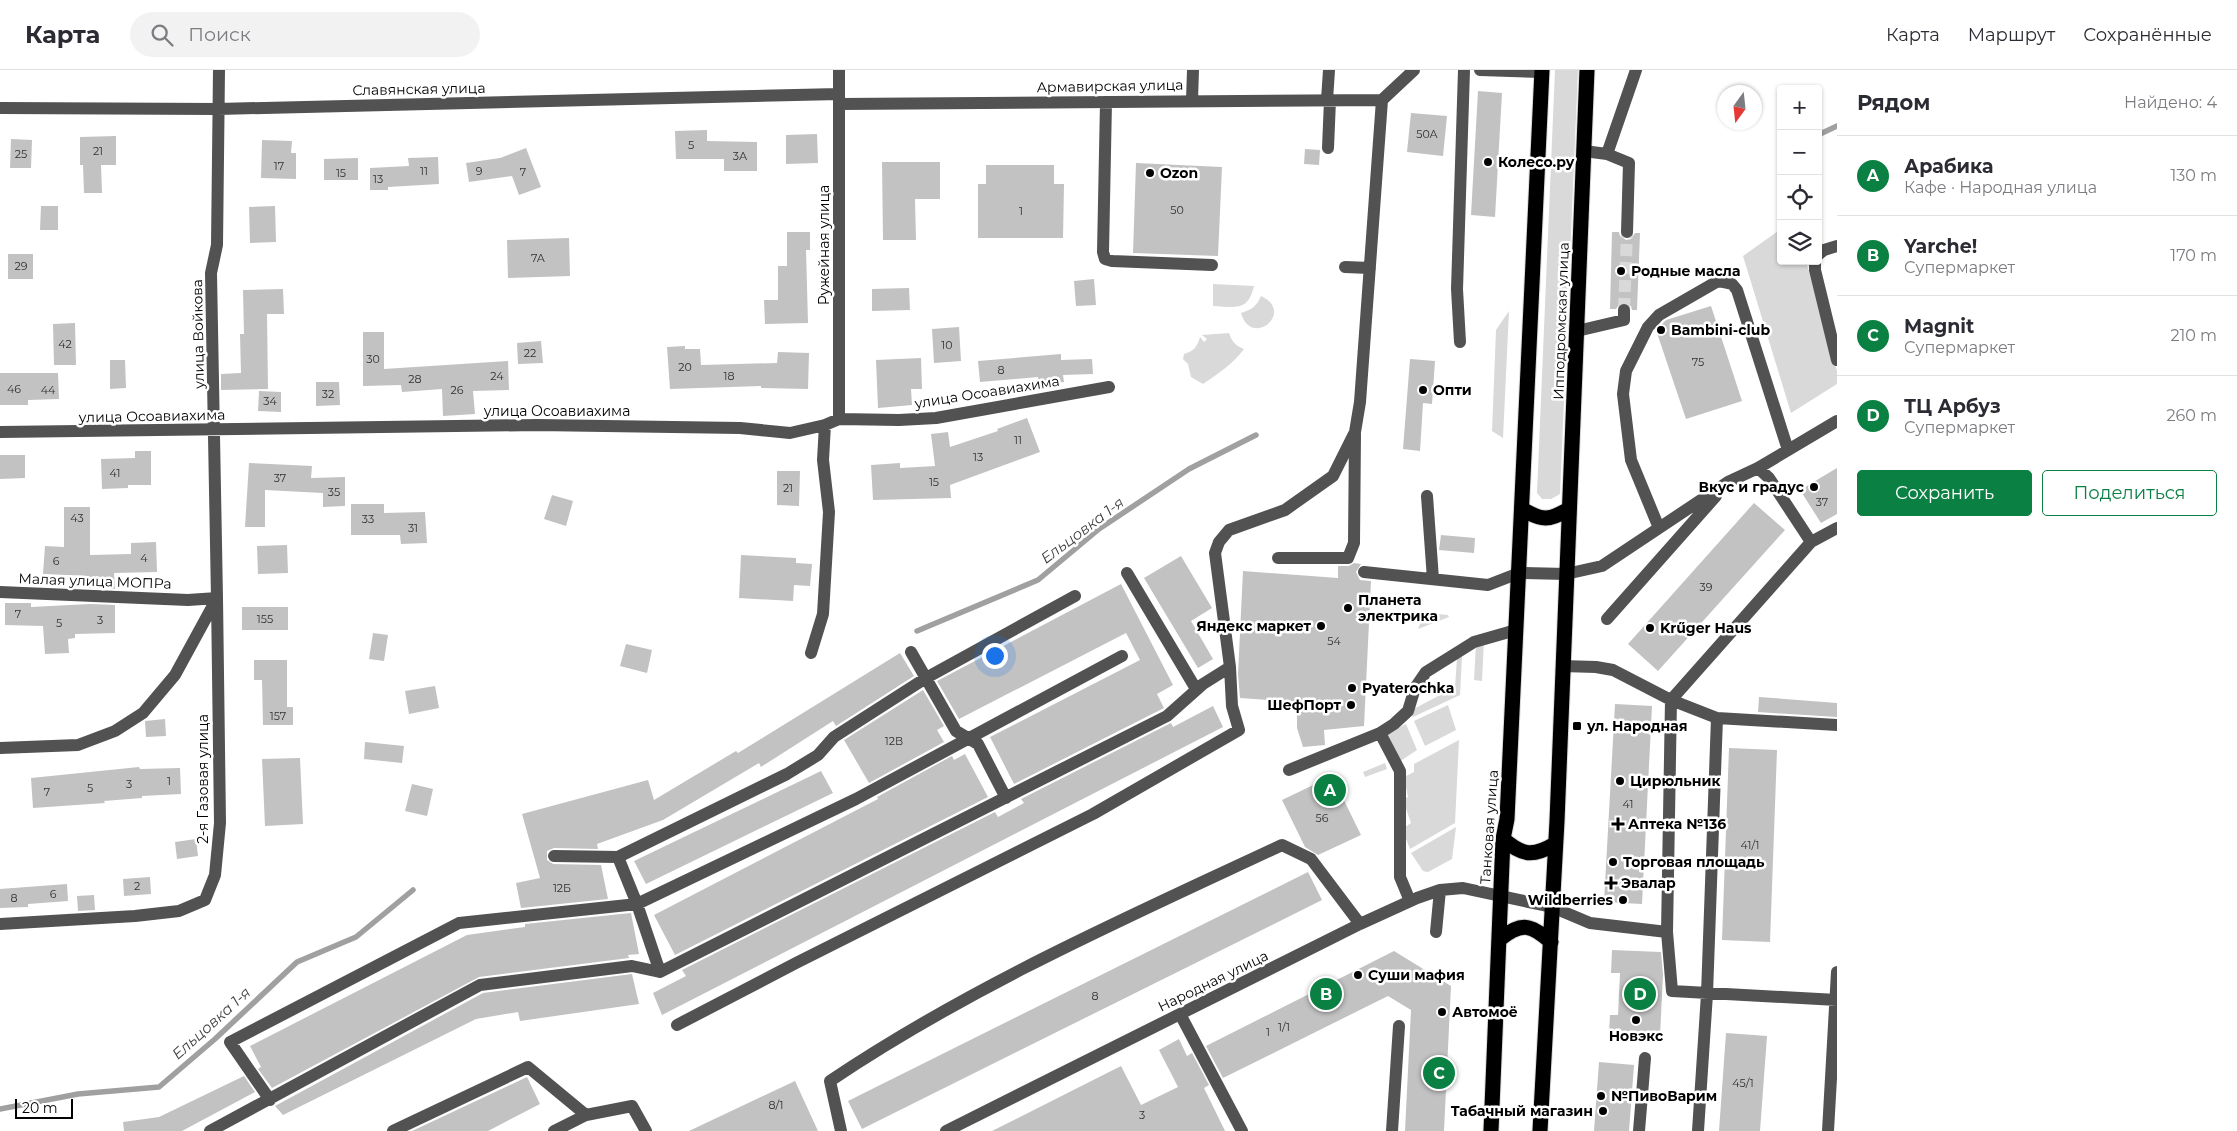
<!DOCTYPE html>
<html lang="ru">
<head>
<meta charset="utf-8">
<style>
	body { margin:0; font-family:Montserrat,sans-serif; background:#f2f2f3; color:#2b2b33 }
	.controls { position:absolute; right:15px; top:15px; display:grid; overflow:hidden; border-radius:5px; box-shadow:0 1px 4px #0004 }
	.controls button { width:45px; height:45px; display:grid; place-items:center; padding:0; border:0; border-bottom:1px solid #e1e1e2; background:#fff; color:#2b2b33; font:25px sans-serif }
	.compass { position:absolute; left:1717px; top:15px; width:45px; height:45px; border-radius:50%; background:#fff; box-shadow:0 1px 4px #0004; rotate:195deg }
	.scale { position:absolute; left:15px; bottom:12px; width:58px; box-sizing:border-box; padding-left:5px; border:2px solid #000; border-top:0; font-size:14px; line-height:18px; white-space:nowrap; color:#000; -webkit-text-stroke:4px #fff; paint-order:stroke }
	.you { position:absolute; left:994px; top:585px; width:18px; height:18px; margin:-12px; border:4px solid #fff; border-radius:50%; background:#1a73e8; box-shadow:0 0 0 8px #1a73e833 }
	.badge { display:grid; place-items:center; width:32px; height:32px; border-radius:50%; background:#0b8043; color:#fff; font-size:16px; font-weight:700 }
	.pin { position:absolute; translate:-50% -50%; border:2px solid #fff; box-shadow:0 1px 5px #0006 }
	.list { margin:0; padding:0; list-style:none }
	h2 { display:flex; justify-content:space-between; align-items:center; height:65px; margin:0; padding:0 20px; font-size:21px }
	h2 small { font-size:16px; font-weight:400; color:#7c7c81 }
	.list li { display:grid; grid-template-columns:32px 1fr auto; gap:15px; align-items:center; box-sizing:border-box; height:80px; padding:0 20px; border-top:1px solid #e1e1e2 }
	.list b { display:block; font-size:19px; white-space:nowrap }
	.list p { margin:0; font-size:16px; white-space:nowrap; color:#7c7c81 }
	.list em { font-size:16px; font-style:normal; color:#7c7c81 }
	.actions { display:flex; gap:10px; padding:15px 20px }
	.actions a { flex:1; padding:11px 0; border:1px solid #0b8043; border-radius:5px; text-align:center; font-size:18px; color:#0b8043 }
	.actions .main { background:#0b8043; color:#fff }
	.icon { flex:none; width:28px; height:28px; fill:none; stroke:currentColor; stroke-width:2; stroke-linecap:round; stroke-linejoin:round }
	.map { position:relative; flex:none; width:1837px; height:1061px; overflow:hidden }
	header { display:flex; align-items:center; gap:30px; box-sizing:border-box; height:70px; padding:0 25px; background:#fff; border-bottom:1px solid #e1e1e2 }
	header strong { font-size:24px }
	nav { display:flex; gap:28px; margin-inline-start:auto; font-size:18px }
	.search { width:350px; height:45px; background:#f2f2f3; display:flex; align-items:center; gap:12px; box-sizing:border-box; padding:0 18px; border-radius:28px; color:#7c7c81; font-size:19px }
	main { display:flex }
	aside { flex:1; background:#fff }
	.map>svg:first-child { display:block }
	.green { fill:#d9d9d9 }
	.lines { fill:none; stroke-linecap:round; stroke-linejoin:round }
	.stream { stroke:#a0a0a0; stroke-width:5.5 }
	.building { fill:#c2c2c2 }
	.minor-tunnel { stroke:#d9d9d9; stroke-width:12; stroke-dasharray:12 6; stroke-linecap:butt }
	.highway-casing { stroke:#dbdbdb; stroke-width:17 }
	.minor { stroke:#525252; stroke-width:12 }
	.highway { stroke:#000; stroke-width:15 }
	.poi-dot { fill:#000; stroke:#fff; stroke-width:2 }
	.labels { text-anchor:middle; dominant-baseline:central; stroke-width:5; stroke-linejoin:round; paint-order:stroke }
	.number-label { font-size:11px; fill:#303030 }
	.street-label { font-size:14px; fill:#000; stroke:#fff }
	.poi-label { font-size:14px; font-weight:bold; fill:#000; stroke:#fff; text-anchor:start }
	.water-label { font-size:15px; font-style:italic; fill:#414141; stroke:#fff }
</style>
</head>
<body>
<header>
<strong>Карта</strong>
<div class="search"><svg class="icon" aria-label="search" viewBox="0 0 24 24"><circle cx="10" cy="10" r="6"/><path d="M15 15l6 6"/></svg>Поиск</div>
<nav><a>Карта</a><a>Маршрут</a><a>Сохранённые</a></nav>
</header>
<main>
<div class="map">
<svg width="1837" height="1061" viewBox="0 0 1837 1061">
	<rect width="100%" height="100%" fill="#fff"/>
	<path class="green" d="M1555 0H1578L1560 424 1551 429H1542L1537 423Z
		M1781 159V191H1806L1837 301V314L1791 343 1743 186Z
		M1213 214 1254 216C1248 242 1235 237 1213 236Z
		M1261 226C1296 242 1251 279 1241 243 1251 240 1257 236 1261 226Z
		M1509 241 1503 368 1492 361 1496 260Z
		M1229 263C1232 272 1236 276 1244 279 1233 294 1219 303 1203 314L1191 307 1188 294 1183 289 1184 284C1194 281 1197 277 1200 267L1204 272 1207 269 1202 265Z
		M1438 544 1448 545 1449 547 1418 559 1421 552Z
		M1484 571 1482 611 1474 610 1476 574Z
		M1462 586 1460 625 1413 647 1410 641 1455 617 1457 588Z
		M1448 635 1456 660 1425 676 1414 651Z
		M1406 654 1417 680 1399 692 1385 665Z
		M1459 670 1455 753 1410 779 1402 759 1411 753 1403 730 1408 727 1404 707 1414 702V694Z
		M1385 693 1387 699 1365 707 1363 702Z
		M1456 757 1452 789 1428 802 1423 801 1411 783Z"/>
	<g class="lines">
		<path class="stream" d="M1818 65 1837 56
			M917 561 1038 510 1099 459 1189 399 1256 365
			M0 1039 78 1024 159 1017 215 969 297 892 356 867 413 820"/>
	</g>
	<path class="building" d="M1478 21 1502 23 1495 147 1471 145Z
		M1411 43 1447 46 1443 86 1407 82Z
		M707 60V71L757 72V101H724V89H676L675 61Z
		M817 64 818 93 786 94V65Z
		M116 66V95H101L102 123H84L83 95H80V67Z
		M11 69 32 70 31 98H10Z
		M262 70 292 71 291 83H296V109L261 108Z
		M526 78 541 117 519 125 512 106 469 112 466 93 500 88Z
		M1305 79 1320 80 1319 95 1304 94Z
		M438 87 439 114 388 117V120H370V98L409 96 408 88Z
		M358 88V110H324V89Z
		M882 92H940V129H915L916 170H883Z
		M1136 93 1222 97 1218 186 1133 183Z
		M986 95H1054V114H1064L1063 168H978V114H986Z
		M41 136H58V160H40Z
		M275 136 276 172 250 173 249 137Z
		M787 162H810V180H806L808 253 765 254 764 230H778V196H787Z
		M1612 162H1619L1620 166 1626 170 1631 169 1635 163H1640L1637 240H1632L1631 236 1624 232 1620 233 1616 239H1610Z
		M569 168 570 206 508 208 507 170Z
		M8 184H33V209H8Z
		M1094 209 1096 235 1076 236 1074 211Z
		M909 218 910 240 872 241V219Z
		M283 219 284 244H267L268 319 221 320V304L241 303 240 264H244L243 220Z
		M1711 236 1742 331 1686 349 1656 260 1666 250Z
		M75 253 76 295H54L53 254Z
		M959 257 961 291 934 293 932 259Z
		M363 262H384V299L508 291 509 320 473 321 475 344 443 346 442 319 402 322 401 315 363 316Z
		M541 271 543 293 518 294 517 273Z
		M685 276V279H700L701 295 777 293 778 282 809 283 808 319 761 318V316L670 319 667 277Z
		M1061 284V290L1092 289 1093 304 1063 305 1064 312 1039 314 1038 307 980 312 978 291Z
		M921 288 922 319H911L912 335 878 338 876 290Z
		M1410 289 1435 291 1432 334 1423 333 1420 381 1403 379Z
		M110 290H125L126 318 110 319Z
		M0 303H58L59 329 28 330V335H0Z
		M316 312H339L340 335 316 336Z
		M259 321 281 322V342L258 341Z
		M1027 348 1040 382 950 415 951 428 873 430 871 395 900 393V398L935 396 931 364 948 362 950 377 998 361 997 359Z
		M135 381H151V415H128V418L102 419 101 389 135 388Z
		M0 385H25V408L0 409Z
		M249 393 312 396 311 408 345 407V436L323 437V423L265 420V457H245Z
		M1837 398V444L1821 453 1800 420Z
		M777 401H800L799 436 777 435Z
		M552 425 573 431 566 456 544 449Z
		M1754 433 1785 460 1658 601 1628 574Z
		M351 434H384V443L425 442 427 473 401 474 400 465H351Z
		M64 437H90V485L131 484V473L156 472 157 502 114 503 115 519 89 518V506L43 504 45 476 64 477Z
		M1441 465 1475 468 1474 483 1439 480Z
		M287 475 288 503 258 504 257 476Z
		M741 485 796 488V493L812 494 810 516 794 515 793 531 739 528Z
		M1181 486 1212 538 1191 551 1213 589 1198 598 1144 508Z
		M1354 493 1361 494 1356 502 1360 510 1371 511 1364 656 1324 660 1325 675 1303 677 1297 658V632L1240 628 1238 604 1243 501 1338 508V496H1349Z
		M1121 514 1173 615 1157 624 1164 638 1014 714 990 667 1140 590 1126 563 959 649 937 611Z
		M5 533H31V537L90 534 115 535V563L75 564V568L68 569 69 583 45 584 43 556 5 555Z
		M242 537H288V560H242Z
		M373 563 388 565 384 591 369 589Z
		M626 574 652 580 647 603 620 596Z
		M900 583 914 606 836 656 833 651 761 697 759 693 663 750 597 774 598 779 554 778 547 781V790L553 794 601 795 608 829 521 838 516 813 540 808 522 744 648 710 654 730 736 681 738 683Z
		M254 590H287V637H293V655H263L262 610H254Z
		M435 616 439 638 409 644 405 621Z
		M923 620 944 656 937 660 944 672 869 713 844 670Z
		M1759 627 1837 633V647L1758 642Z
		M1615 634 1652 636 1642 834 1604 832Z
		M1213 636 1223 657 662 945 653 923 686 906 682 900 995 742 998 747 1024 733 1021 729 1171 653 1173 657Z
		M165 649 166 666 146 667 145 651Z
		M365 672 404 676 402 693 364 689Z
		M1729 678 1777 680 1770 872 1722 870Z
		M965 684 988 727 675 885 654 845 878 729 877 727 952 686 954 690Z
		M300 688 303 754 265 756 262 689Z
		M139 697 140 699 180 698 181 724 142 726V728L104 731 105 733 33 738 31 708Z
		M821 701 833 723 646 814 634 791Z
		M1332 706 1361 765 1318 785 1305 777 1282 730Z
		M412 714 433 719 427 746 405 741Z
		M196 769 198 786 177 789 175 772Z
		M1308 802 1322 830 862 1059 848 1031Z
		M150 807 151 824 124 826 123 809Z
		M67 814 68 831 28 834V837L0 838V819Z
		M94 825 95 840 78 841 77 826Z
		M631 843 639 884 628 885 629 888 479 907 272 1018 258 999 261 997 250 976 467 865 525 857V854Z
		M1612 880 1661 882 1663 905 1660 966 1609 964 1610 945H1618L1620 903H1611Z
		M1394 881 1451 916 1444 1061H1405L1411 940 1388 926 1223 1008 1206 976Z
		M632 904 639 934 520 951 518 942 476 949 283 1045 275 1036 483 923Z
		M1726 963 1767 966 1760 1061H1719Z
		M1179 969 1187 986 1192 983 1209 1015 1204 1018 1225 1061H992L1121 996 1141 1035 1178 1017 1159 980Z
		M1599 992 1634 995 1629 1061H1594Z
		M244 1006 255 1022 182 1061H124L123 1052 159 1047Z
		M527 1007 540 1034 488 1061H412Z
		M795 1011 818 1061H689Z"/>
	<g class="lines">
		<path class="minor-tunnel" d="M1624 240 1627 162"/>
		<defs>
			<path id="highway" d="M1522 439C1542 451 1549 451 1569 439
				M1503 769C1523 786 1533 787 1555 774
				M1500 869C1521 852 1531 854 1551 872
				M1491 1061 1503 769 1507 749 1542 0
				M1540 1061 1557 751 1587 0"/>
		</defs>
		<use href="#highway" class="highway-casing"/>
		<path class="minor" d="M1480 0 1542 2
			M1192 30 1193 0
			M1327 30 1329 0
			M1106 32 1103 182 1105 189 1112 191 1212 195
			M839 34 1382 30
			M0 38 218 39 839 24
			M1328 78 1330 30
			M1584 81 1607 84 1629 93 1627 162
			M1607 84 1636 0
			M1818 185 1824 180 1837 176
			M1815 191V200L1837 290
			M1345 197 1370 198
			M1577 261 1624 250V240
			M1460 272 1457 219 1464 0
			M839 349V0
			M0 362 537 355 740 358 790 363 825 355 839 349 899 350 936 348 1109 317
			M1427 426 1433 509
			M1659 458 1631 390 1623 324 1626 301 1648 257 1659 245 1718 211 1732 214 1737 220 1788 380
			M1811 472 1837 458
			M1278 488H1348L1354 473 1355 364
			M1364 502 1488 515 1519 503 1566 504 1602 496 1728 412 1758 398 1837 351
			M1127 503 1196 619
			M0 522 188 530 217 528 220 753 215 805 205 830 179 841 135 846 0 854
			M1607 549 1716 426
			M911 582 956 661 978 674 1006 728
			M811 583 823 544 829 442 823 390 825 355
			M1562 596 1596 597 1613 600 1671 630 1717 648 1837 655
			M1380 663 1400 701V807L1410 831
			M0 678 78 675 115 661 143 643 175 605 217 528 211 203 217 175 219 0
			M1289 700 1380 663 1394 654 1408 641 1415 618 1426 602 1474 572 1516 560
			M554 786 618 787 787 704 818 685 834 667 926 608 1075 526
			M1436 862 1440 820
			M1667 862 1671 630 1811 472 1769 408 1758 398
			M660 902 1167 646 1203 614 1230 597 1215 483 1219 472 1229 460 1285 440 1333 406 1355 362 1360 332 1382 30 1414 0
			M1180 944 1242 1061
			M677 955 796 893 1093 744 1239 660 1232 636 1230 597
			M270 1030 230 972 459 853 637 834 856 729 1122 586
			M210 1061 480 915 632 896 660 902 637 834 618 787
			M393 1061 528 997 586 1045
			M554 1061 586 1045 632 1036 646 1061
			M841 1061 830 1011C971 916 1128 847 1282 775L1311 789 1360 854
			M946 1061 1360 854 1417 828 1440 820 1463 818 1552 837 1590 853 1667 862 1672 921 1837 930
			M1392 1061 1399 956
			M1639 1061 1645 988
			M1698 1061 1707 924 1717 648
			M1828 1061 1837 902"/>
		<use href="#highway" class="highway"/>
	</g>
	<g class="poi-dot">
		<circle cx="1488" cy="92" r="5"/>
		<circle cx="1150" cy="103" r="5"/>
		<circle cx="1621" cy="201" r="5"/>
		<circle cx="1661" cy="260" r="5"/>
		<circle cx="1423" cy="320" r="5"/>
		<circle cx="1814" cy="417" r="5"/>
		<circle cx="1348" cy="538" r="5"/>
		<circle cx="1321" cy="556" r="5"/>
		<circle cx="1650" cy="558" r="5"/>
		<circle cx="1352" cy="618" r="5"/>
		<circle cx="1351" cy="635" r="5"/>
		<rect x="1572" y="651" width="10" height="10" rx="2.5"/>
		<circle cx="1620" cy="711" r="5"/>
		<path d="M1615.5 746.5h5v5h5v5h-5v5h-5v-5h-5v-5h5z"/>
		<circle cx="1613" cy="792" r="5"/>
		<path d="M1608.5 805.5h5v5h5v5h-5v5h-5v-5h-5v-5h5z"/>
		<circle cx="1623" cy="830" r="5"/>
		<circle cx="1358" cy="905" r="5"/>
		<circle cx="1442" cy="942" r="5"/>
		<circle cx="1636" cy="950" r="5"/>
		<circle cx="1601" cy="1026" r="5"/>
		<circle cx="1603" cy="1041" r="5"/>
	</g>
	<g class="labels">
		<g class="number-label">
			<text x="1427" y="64">50А</text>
			<text x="691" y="75">5</text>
			<text x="98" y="81">21</text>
			<text x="21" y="84">25</text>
			<text x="740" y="86">3А</text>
			<text x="279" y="96">17</text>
			<text x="424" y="101">11</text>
			<text x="479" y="101">9</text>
			<text x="523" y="102">7</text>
			<text x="341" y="103">15</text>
			<text x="378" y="109">13</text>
			<text x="1177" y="140">50</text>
			<text x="1021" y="141">1</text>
			<text x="538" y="188">7А</text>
			<text x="21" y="196">29</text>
			<text x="65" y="274">42</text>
			<text x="947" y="275">10</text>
			<text x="530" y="283">22</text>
			<text x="373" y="289">30</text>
			<text x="1698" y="292">75</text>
			<text x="685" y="297">20</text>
			<text x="1001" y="300">8</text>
			<text x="497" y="306">24</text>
			<text x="729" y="306">18</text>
			<text x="415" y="309">28</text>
			<text x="14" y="319">46</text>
			<text x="48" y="320">44</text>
			<text x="457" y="320">26</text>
			<text x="328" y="324">32</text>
			<text x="270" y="331">34</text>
			<text x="1018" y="370">11</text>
			<text x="978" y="387">13</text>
			<text x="115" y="403">41</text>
			<text x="280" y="408">37</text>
			<text x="934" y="412">15</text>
			<text x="788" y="418">21</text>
			<text x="334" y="422">35</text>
			<text x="1822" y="432">37</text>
			<text x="77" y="448">43</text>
			<text x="368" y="449">33</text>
			<text x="413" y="458">31</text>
			<text x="144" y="488">4</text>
			<text x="56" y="491">6</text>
			<text x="1706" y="517">39</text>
			<text x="18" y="544">7</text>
			<text x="265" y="549">155</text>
			<text x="100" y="550">3</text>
			<text x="59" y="553">5</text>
			<text x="1334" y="571">54</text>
			<text x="278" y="646">157</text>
			<text x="894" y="671">12В</text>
			<text x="169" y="711">1</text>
			<text x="129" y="714">3</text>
			<text x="90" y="718">5</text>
			<text x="47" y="722">7</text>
			<text x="1628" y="734">41</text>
			<text x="1322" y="748">56</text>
			<text x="1750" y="775">41/1</text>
			<text x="137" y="816">2</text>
			<text x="562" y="818">12Б</text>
			<text x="53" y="824">6</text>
			<text x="14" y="828">8</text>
			<text x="1095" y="926">8</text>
			<text x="1284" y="957">1/1</text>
			<text x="1268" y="962">1</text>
			<text x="1743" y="1013">45/1</text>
			<text x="776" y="1035">8/1</text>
			<text x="1142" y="1045">3</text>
		</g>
		<g class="street-label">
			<text transform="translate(1110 16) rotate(-1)">Армавирская улица</text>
			<text transform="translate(419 19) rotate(-1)">Славянская улица</text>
			<text transform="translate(824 175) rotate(-90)">Ружейная улица</text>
			<text transform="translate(1561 251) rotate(-88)">Ипподромская улица</text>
			<text transform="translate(198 264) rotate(-91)">улица Войкова</text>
			<text transform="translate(987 322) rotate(-9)">улица Осоавиахима</text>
			<text x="557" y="341">улица Осоавиахима</text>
			<text transform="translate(152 346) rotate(-1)">улица Осоавиахима</text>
			<text transform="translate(95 511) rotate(2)">Малая улица МОПРа</text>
			<text transform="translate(203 709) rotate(-90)">2-я Газовая улица</text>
			<text transform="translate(1489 757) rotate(-86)">Танковая улица</text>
			<text transform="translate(1213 911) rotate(-26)">Народная улица</text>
		</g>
		<g class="poi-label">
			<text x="1498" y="92">Колесо.ру</text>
			<text x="1160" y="103">Ozon</text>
			<text x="1631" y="201">Родные масла</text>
			<text x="1671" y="260">Bambini-club</text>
			<text x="1433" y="320">Опти</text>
			<text x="1804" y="417" text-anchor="end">Вкус и градус</text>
			<text x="1358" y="530">Планета<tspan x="1358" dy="16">электрика</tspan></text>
			<text x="1311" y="556" text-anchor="end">Яндекс маркет</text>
			<text x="1660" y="558">Krűger Haus</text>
			<text x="1362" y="618">Pyaterochka</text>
			<text x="1341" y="635" text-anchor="end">ШефПорт</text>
			<text x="1587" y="656">ул. Народная</text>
			<text x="1630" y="711">Цирюльник</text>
			<text x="1628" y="754">Аптека №136</text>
			<text x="1623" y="792">Торговая площадь</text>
			<text x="1621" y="813">Эвалар</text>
			<text x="1613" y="830" text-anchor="end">Wildberries</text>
			<text x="1368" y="905">Суши мафия</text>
			<text x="1452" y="942">Автомоё</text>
			<text x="1636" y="966" text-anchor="middle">Новэкс</text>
			<text x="1611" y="1026">№ПивоВарим</text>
			<text x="1593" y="1041" text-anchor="end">Табачный магазин</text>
		</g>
		<g class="water-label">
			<text transform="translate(1082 460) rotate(-37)">Ельцовка 1-я</text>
			<text transform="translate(211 953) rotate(-42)">Ельцовка 1-я</text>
		</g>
	</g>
</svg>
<div class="controls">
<button>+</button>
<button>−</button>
<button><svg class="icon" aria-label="locate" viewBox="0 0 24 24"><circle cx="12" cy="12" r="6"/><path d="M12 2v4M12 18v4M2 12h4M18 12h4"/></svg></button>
<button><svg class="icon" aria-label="layers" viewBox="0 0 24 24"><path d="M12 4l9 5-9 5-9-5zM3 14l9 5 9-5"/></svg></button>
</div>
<svg class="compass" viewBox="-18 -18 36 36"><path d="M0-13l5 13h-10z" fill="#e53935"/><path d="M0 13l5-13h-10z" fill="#7c7c81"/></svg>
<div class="scale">20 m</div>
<div class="you"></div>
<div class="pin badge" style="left:1330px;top:720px">A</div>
<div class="pin badge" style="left:1326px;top:924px">B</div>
<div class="pin badge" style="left:1439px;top:1003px">C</div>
<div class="pin badge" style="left:1640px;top:924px">D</div>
</div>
<aside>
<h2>Рядом<small>Найдено: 4</small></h2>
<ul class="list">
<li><span class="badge">A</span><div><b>Арабика</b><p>Кафе · Народная улица</p></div><em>130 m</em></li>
<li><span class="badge">B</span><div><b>Yarche!</b><p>Супермаркет</p></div><em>170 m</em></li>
<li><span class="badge">C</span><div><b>Magnit</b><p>Супермаркет</p></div><em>210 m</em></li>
<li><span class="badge">D</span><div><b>ТЦ Арбуз</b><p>Супермаркет</p></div><em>260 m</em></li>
</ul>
<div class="actions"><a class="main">Сохранить</a><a>Поделиться</a></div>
</aside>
</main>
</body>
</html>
